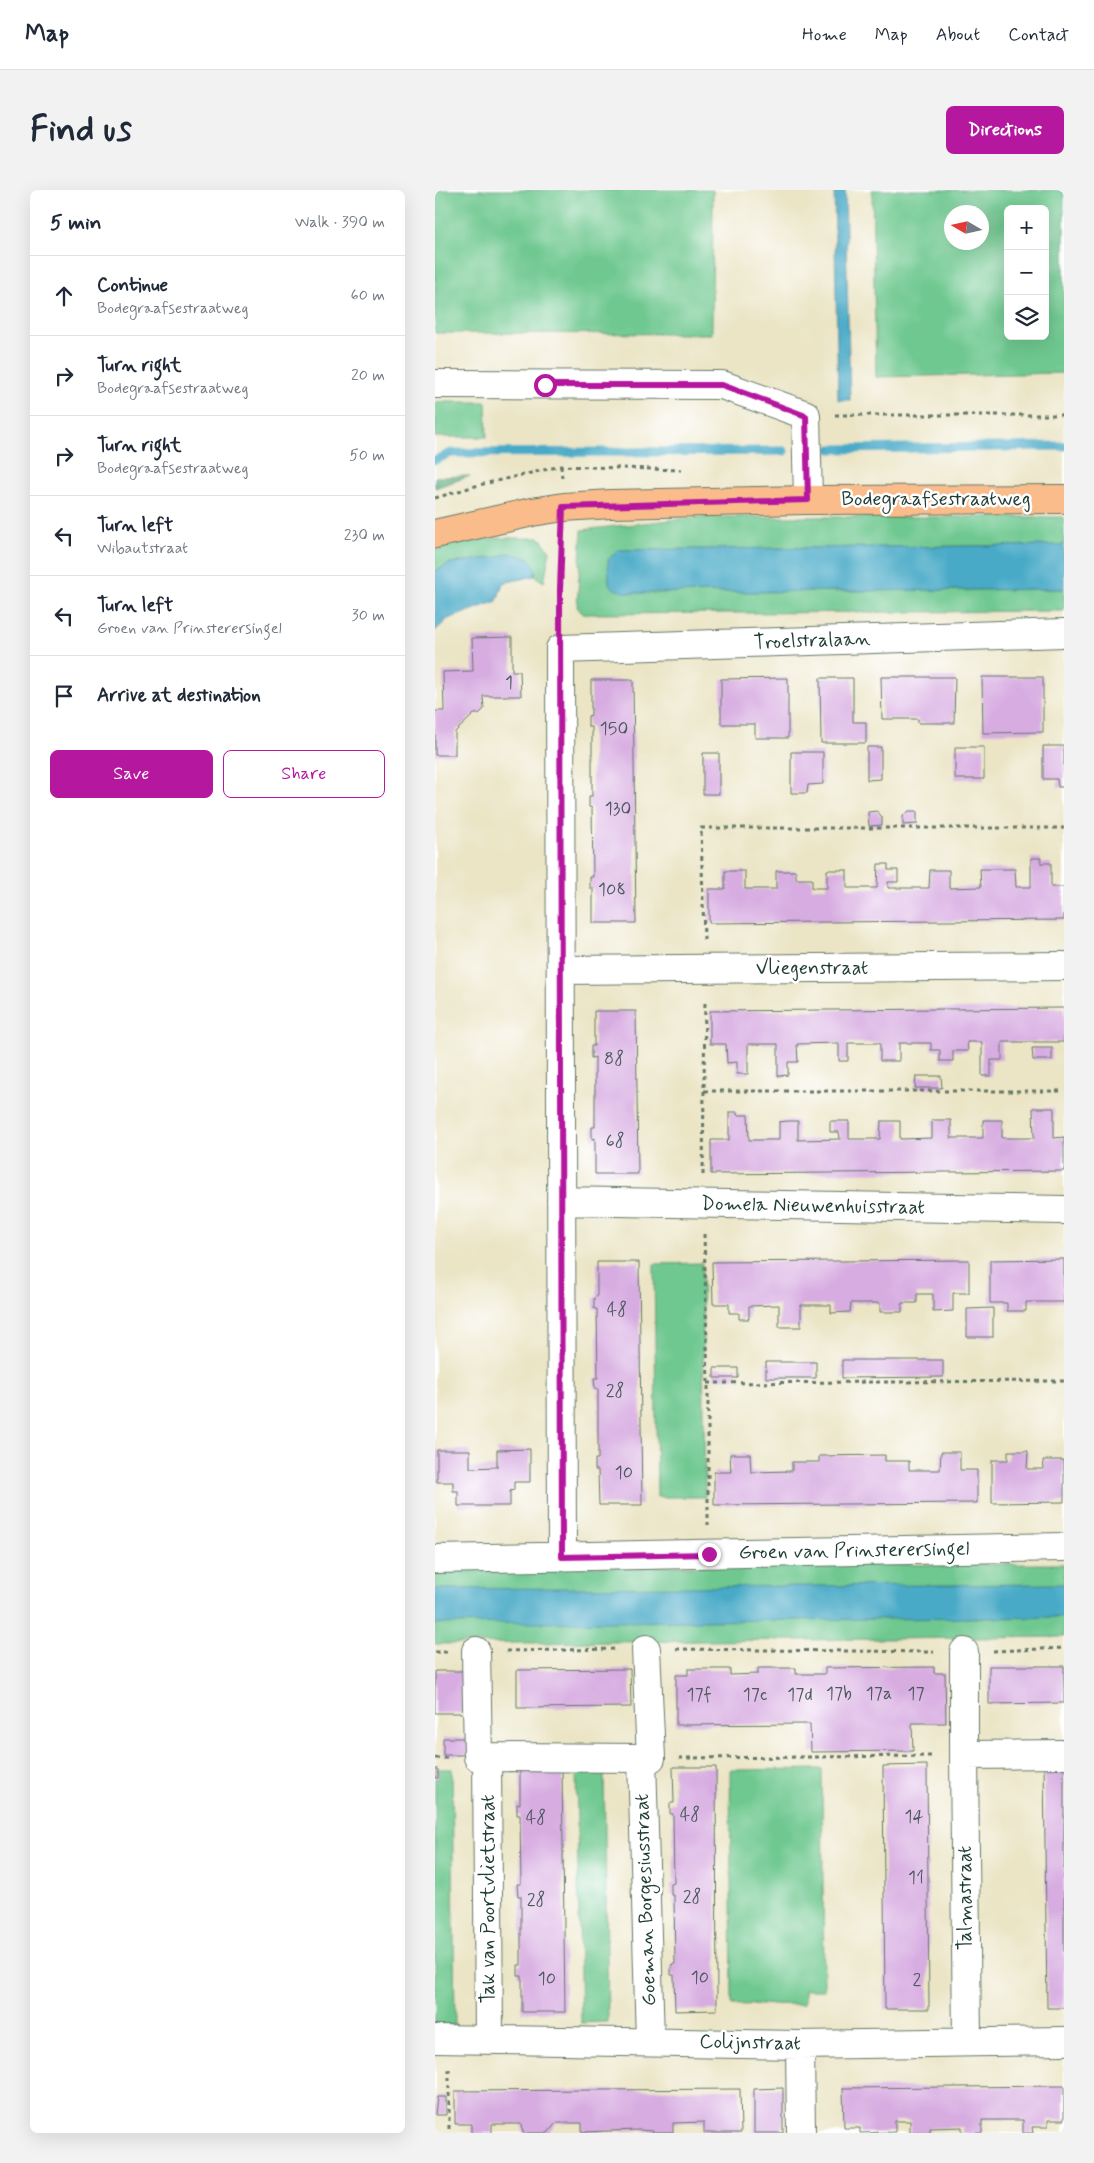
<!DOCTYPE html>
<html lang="en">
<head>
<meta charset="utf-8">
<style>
	body { margin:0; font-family:Mynerve,sans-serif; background:#f2f2f3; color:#1f2937 }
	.controls { position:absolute; right:15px; top:15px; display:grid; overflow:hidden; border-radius:8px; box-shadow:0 5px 20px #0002 }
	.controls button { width:45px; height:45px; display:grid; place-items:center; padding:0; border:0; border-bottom:1px solid #e0e1e3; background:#fff; color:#1f2937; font:25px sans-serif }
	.compass { position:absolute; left:509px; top:15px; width:45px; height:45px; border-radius:50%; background:#fff; box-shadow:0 5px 20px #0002; rotate:279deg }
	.stop { position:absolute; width:15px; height:15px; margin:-11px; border:4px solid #b5179e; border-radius:50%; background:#fff }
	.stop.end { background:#b5179e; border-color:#fff; box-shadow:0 1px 5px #0008 }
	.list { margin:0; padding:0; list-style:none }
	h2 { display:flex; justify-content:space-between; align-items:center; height:65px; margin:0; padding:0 20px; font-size:21px }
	h2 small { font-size:16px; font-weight:400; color:#747a83 }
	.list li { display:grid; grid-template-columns:32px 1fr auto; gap:15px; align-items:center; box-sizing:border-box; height:80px; padding:0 20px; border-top:1px solid #e0e1e3 }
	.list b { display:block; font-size:19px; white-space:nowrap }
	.list p { margin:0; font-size:16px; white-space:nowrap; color:#747a83 }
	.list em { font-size:16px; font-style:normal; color:#747a83 }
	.actions { display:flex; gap:10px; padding:15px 20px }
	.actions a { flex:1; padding:11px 0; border:1px solid #b5179e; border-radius:8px; text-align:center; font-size:18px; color:#b5179e }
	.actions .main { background:#b5179e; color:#fff }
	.icon { flex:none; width:28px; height:28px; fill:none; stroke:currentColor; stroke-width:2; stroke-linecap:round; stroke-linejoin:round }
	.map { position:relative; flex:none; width:629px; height:1943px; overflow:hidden; border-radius:8px }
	header { display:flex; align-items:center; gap:30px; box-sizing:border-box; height:70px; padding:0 25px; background:#fff; border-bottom:1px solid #e0e1e3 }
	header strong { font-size:24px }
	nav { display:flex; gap:28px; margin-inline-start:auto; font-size:18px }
	.intro { display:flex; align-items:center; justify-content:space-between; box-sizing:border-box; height:120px; padding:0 30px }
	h1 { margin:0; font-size:35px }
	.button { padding:12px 22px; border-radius:8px; background:#b5179e; color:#fff; font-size:18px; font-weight:700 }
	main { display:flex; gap:30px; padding:0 30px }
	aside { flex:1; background:#fff; border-radius:8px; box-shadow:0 5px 20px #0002 }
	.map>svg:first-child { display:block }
	.green { fill:#6ec88f; stroke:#468262; fill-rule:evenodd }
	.forest { fill:#5aac7a; stroke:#3c7457 }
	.water { fill:#48aac7; stroke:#34747e }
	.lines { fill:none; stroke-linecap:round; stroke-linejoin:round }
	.stream { stroke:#48aac7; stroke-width:9 }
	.building { fill:#d7ace1 }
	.minor-casing { stroke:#667867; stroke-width:30 }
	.major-casing { stroke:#667867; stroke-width:30 }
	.path { stroke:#667867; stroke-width:3; stroke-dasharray:4 4; stroke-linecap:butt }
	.minor { stroke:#fff; stroke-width:28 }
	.major { stroke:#fabc8b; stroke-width:28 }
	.route { stroke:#b5179e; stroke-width:6 }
	.labels { text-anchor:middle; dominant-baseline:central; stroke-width:5; stroke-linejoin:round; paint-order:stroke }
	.number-label { font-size:18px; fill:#4d595f }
	.street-label { font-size:20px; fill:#1f3d34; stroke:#fff }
</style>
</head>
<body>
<header>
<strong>Map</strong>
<nav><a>Home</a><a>Map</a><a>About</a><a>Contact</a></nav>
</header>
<div class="intro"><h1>Find us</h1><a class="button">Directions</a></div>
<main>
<aside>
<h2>5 min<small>Walk · 390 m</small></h2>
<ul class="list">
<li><svg class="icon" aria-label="ahead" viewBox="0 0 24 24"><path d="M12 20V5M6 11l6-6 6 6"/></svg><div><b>Continue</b><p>Bodegraafsestraatweg</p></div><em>60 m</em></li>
<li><svg class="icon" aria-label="right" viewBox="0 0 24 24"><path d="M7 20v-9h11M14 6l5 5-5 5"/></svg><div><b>Turn right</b><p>Bodegraafsestraatweg</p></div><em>20 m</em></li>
<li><svg class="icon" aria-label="right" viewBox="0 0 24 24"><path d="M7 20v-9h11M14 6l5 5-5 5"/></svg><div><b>Turn right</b><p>Bodegraafsestraatweg</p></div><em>50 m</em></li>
<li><svg class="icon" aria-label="left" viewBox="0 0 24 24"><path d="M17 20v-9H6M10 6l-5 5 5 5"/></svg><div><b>Turn left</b><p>Wibautstraat</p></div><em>230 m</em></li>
<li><svg class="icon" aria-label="left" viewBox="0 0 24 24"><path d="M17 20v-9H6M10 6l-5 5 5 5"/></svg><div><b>Turn left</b><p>Groen van Prinsterersingel</p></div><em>30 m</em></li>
<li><svg class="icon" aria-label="arrive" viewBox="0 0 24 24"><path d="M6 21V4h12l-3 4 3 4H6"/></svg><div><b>Arrive at destination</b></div></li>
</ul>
<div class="actions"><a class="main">Save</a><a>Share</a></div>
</aside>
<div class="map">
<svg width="629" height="1943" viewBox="0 0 629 1943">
	<rect width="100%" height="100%" fill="#fff"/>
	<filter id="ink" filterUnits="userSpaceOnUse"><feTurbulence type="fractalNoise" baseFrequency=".02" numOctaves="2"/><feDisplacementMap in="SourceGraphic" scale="10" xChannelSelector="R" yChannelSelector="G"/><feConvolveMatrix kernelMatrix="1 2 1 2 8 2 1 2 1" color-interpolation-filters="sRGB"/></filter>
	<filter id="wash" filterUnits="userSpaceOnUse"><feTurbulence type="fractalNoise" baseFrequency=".0096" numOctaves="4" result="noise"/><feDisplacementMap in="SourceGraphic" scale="20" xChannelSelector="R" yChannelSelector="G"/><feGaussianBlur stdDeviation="1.12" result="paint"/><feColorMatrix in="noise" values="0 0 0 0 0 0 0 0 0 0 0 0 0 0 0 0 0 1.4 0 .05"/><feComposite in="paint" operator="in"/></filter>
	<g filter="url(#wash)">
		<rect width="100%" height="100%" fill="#ebe5c6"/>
		<path class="green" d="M0 0H278L277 144 0 143Z
			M437 0H629V183L441 187ZM573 19H610V146H573ZM516 22H546V52H516Z
			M0 212H51L52 247H0Z
			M262 327H629V355L184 360 194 403 629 399V421L148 424 142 417 147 340Z
			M61 348H105L115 361 109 392 100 386 101 380 73 363 63 367 16 373 0 381V360L23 353Z
			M267 1073 270 1307H222L219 1074Z
			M629 1374V1447L0 1454V1377Z
			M3 1579H17L20 1835H0V1588H3Z
			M141 1579H169L173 1832 146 1833Z
			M387 1579 389 1800H369V1814L297 1815 295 1580Z"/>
		<path class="forest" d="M35 286 0 298V287Z"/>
		<path class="water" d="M399 0H410L415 210H403Z
			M629 355V399L194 403 181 400 174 394 173 370 183 360Z
			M73 363 94 368 101 380 100 386 68 393 62 411 13 429 0 441V381L16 373 63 367Z
			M629 1394V1427L0 1434V1399Z"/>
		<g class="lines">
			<path class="stream" d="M396 259 629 256
				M0 270 16 263 349 261"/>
		</g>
		<g id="blocks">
			<path class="building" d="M77 447V481H85L86 506H48L49 519 44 524H39L20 542V565H0V521H9L8 482 38 481 37 448Z
				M446 487H520L519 533H483V529H447Z
				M547 487H608V542L548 543Z
				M353 488V548H320V534H286V489Z
				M385 488H418V532H431V553H386Z
				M156 490H198L201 733H158V698H155V687H158L157 618 154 617V606H157V537H153V526L156 525Z
				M608 556H629V597H623L622 589H608Z
				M432 557H446V589L432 590Z
				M520 557H549V589H520Z
				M356 562H388V594L373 595 372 603H356Z
				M268 563H284V604H268Z
				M442 621 447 627V635L434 636 433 622Z
				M474 621H482V634L468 635V626Z
				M596 668H606V673H616V697H629V730L274 733V699H290V681H310V699H341V681H361V689H377V698H392V680H412V698H442L443 674H453V680H463V692H453V698H494L495 680H514V698L546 697 545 679H580L581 697H596Z
				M629 818V852H567V870H556V886H547V852H532L533 861H518V871H505V860H496V853H464V871H445V853H413V871H404V853L362 854 363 872H353V885L343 886V854H313V884H302V872L292 873 291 854H275V821Z
				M159 821H201L203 984H160V948L157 949V937H160V867L156 868V856H159Z
				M597 858H617V870H598Z
				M481 886H506L507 898H480Z
				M598 918H619V948L629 947V981L276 984V950H294V922H302V925H313L314 950H344V932L353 931H363V950L405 949 404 942H395V931H414V949H445L446 931H465V949L497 948V930H516V948H548V930H567V948H599Z
				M629 1069V1112H591V1121H572V1113H555V1070Z
				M534 1070V1103H518V1121L498 1122V1104H482V1113H467V1122H445V1113H416L415 1122 396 1123V1115H366V1137H344V1115L314 1116V1129H304V1123H294V1114H278L277 1072Z
				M162 1072H204L207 1315H164L163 1280H160V1269H163V1199H160L159 1188H163L162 1119H159V1108L162 1107Z
				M558 1118V1147H532V1119Z
				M407 1170H508V1187L407 1188Z
				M331 1172H381V1188H331Z
				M279 1178H303V1188H279Z
				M95 1259V1292H79V1300L75 1301V1316H23V1301H18V1292H2V1260H35V1278L62 1277V1260Z
				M573 1261H593L592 1279H609L608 1270H629V1312L557 1313V1270H573Z
				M506 1262H525V1280H542V1313L279 1315V1282H296L295 1264H315L316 1282 357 1281V1272H384V1266L450 1265V1271H474V1280H505Z
				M554 1476H629V1513L554 1514Z
				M499 1477V1483H510L511 1533H477L478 1561 376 1562 375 1534 241 1535V1485H253V1479H295V1485L323 1484V1478H361V1484H390V1478Z
				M195 1479 196 1517 82 1518V1480Z
				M0 1481H36V1523H0Z
				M8 1548H37V1565H8Z
				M609 1574H629V1818H612Z
				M492 1575 494 1819H450L448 1576Z
				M238 1577H281L282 1820 240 1821 239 1785H236V1779L237 1774H240L239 1705H236V1694L239 1693 238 1624H235V1613H239Z
				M85 1578H127L130 1822H87V1786H83V1775H86V1706H83L82 1694H86L85 1625H82V1614H85Z
				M0 1579H3V1588H0Z
				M629 1896V1930H613V1937H597L598 1943H588V1930H547V1943H527V1937L495 1938V1943H475V1931H460V1942L425 1943V1938H409L408 1898Z
				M348 1898V1943H319V1899Z
				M305 1899 306 1943H269V1932L238 1933V1943H218V1941L203 1940 147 1942V1933H121L113 1943H88L87 1934H57V1943H36V1934H20V1901Z
				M2 1907H11V1925H0Z"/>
		</g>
	</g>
	<g filter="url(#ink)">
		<use href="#blocks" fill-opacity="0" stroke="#667867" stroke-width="1"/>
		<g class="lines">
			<defs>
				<path id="minor" d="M0 194 287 195 371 225 373 310
					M126 780 629 776
					M126 1011 629 1020
					M127 1367 125 459 629 443
					M0 1369 629 1357
					M41 1461 43 1567H52
					M529 1462V1565
					M207 1568H216L211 1459
					M0 1849 365 1855 629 1851
					M54 1850 52 1567 207 1568 215 1852
					M532 1851 529 1565 629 1564
					M365 1855 366 1943"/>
				<path id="major" d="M0 344 97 322 129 317 176 314 373 310 629 309"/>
			</defs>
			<use href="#minor" class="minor-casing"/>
			<use href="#major" class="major-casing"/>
			<path class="path" d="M400 225H629
				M126 276 127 289
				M0 308 44 295 126 276 246 280
				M125 429 127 348
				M269 750 266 638H629
				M269 901H629
				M268 985 270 809
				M269 1044 273 1193V1335
				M273 1193 629 1191
				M241 1459 499 1462
				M71 1461 182 1459
				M558 1461 629 1458
				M0 1462H12
				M0 1568H15
				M244 1568 500 1566
				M14 1879V1943"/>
			<use href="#minor" class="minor"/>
			<use href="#major" class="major"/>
		</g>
	</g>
	<g class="lines" filter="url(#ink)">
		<path class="route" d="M110 195H287L371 226 373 310 128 317 125 399 127 1367 274 1364"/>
	</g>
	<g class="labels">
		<g class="number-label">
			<text x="74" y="493">1</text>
			<text x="179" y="539">150</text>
			<text x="183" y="619">130</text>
			<text x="177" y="700">108</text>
			<text x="179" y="869">88</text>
			<text x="180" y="951">68</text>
			<text x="182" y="1120">48</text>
			<text x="180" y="1201">28</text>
			<text x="189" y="1283">10</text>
			<text x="404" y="1504">17b</text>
			<text x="444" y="1504">17a</text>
			<text x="481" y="1504">17</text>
			<text x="264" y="1505">17f</text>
			<text x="320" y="1505">17c</text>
			<text x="365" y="1505">17d</text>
			<text x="255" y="1625">48</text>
			<text x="479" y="1627">14</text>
			<text x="101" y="1628">48</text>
			<text x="481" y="1688">11</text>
			<text x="257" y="1707">28</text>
			<text x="101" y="1710">28</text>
			<text x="265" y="1788">10</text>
			<text x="112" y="1789">10</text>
			<text x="482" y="1790">2</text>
		</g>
		<g class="street-label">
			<text x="501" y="309">Bodegraafsestraatweg</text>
			<text transform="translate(377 451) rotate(-2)">Troelstralaan</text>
			<text x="377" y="778">Vliegenstraat</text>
			<text transform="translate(378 1016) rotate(1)">Domela Nieuwenhuisstraat</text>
			<text transform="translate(419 1361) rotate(-1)">Groen van Prinsterersingel</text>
			<text transform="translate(530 1708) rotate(-90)">Talmastraat</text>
			<text transform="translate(53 1709) rotate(-90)">Tak van Poortvlietstraat</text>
			<text transform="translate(211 1710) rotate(-92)">Goeman Borgesiusstraat</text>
			<text transform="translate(315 1853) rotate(1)">Colijnstraat</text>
		</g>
	</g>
</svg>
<div class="controls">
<button>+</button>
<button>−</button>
<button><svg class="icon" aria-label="layers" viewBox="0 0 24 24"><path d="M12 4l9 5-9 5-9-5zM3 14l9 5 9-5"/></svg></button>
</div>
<svg class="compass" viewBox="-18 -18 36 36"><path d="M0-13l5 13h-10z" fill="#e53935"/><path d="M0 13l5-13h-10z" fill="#747a83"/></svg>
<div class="stop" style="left:110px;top:195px"></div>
<div class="stop end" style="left:274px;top:1364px"></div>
</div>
</main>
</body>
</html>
